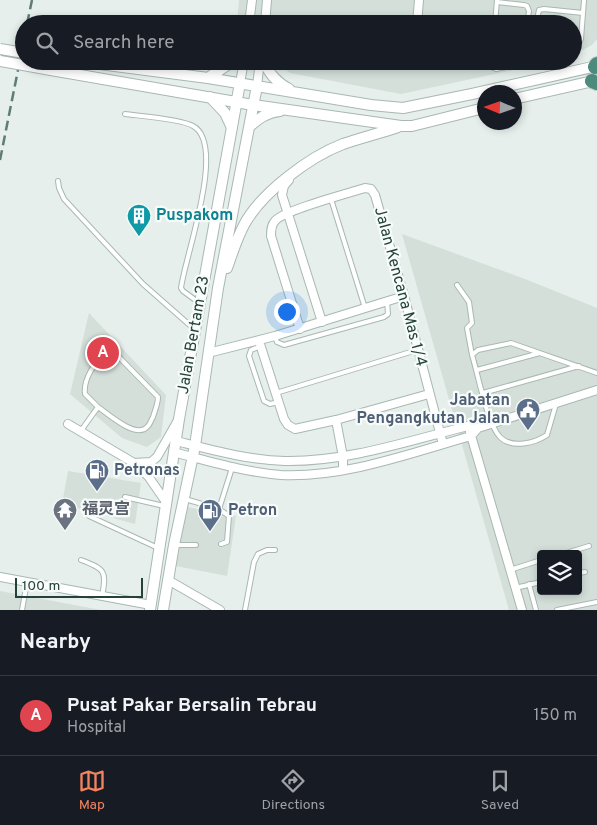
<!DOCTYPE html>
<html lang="en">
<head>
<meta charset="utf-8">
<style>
	body { margin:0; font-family:Overpass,"Noto Sans SC",sans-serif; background:#20242c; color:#f1f3f6 }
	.controls { position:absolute; right:15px; bottom:15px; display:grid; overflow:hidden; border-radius:5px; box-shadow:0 2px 8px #0003 }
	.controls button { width:45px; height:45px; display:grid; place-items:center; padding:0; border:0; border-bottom:1px solid #363941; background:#171b24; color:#f1f3f6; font:25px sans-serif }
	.compass { position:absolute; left:477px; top:85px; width:45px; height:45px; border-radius:50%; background:#171b24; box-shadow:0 2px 8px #0003; rotate:272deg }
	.scale { position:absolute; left:15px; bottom:12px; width:128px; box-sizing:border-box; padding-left:5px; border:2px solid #24423a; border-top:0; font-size:14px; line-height:18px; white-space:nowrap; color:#24423a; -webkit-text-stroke:4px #f7fbf9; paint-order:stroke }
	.you { position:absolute; left:286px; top:311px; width:18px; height:18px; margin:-12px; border:4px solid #fff; border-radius:50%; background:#1a73e8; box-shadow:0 0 0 8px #1a73e833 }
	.badge { display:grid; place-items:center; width:32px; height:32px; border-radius:50%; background:#f4845f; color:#fff; font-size:16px; font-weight:700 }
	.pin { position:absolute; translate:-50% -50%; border:2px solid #fff; box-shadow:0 1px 5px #0006 }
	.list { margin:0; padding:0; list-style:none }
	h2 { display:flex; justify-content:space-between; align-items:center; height:65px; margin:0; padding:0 20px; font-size:21px }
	h2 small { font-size:16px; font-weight:400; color:#9ea1a6 }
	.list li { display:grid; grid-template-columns:32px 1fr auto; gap:15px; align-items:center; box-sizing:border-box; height:80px; padding:0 20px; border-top:1px solid #363941 }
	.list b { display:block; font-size:19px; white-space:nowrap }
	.list p { margin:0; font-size:16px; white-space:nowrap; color:#9ea1a6 }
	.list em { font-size:16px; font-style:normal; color:#9ea1a6 }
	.icon { flex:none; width:28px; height:28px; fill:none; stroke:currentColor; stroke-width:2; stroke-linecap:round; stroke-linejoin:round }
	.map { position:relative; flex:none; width:597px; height:610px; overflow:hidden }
	.search { position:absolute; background:#171b24; box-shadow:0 2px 8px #0003; left:15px; right:15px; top:15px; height:55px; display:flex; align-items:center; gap:12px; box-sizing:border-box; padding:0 18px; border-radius:28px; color:#9ea1a6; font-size:19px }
	.sheet { height:145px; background:#171b24 }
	nav { display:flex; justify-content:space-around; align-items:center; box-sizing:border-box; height:70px; border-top:1px solid #363941; background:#171b24; font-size:14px; color:#9ea1a6 }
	nav a { display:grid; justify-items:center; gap:2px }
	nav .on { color:#f4845f }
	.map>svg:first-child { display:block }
	.built { fill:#d4dfda; fill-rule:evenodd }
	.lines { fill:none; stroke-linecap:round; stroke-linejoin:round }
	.service-casing { stroke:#a8b8b2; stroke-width:6 }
	.minor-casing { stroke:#a8b8b2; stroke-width:10 }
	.tertiary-casing { stroke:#a8b8b2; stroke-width:12 }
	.trunk-casing { stroke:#c2cac8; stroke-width:16 }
	.service { stroke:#fff; stroke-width:4 }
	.minor { stroke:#fff; stroke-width:8 }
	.tertiary { stroke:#fff; stroke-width:10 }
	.trunk { stroke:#4c8a7c; stroke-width:14 }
	.rail { stroke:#5f7d75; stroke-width:2.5; stroke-dasharray:10 5; stroke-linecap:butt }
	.tertiary-bridge-casing { stroke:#a8b8b2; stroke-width:12; stroke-linecap:butt }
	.tertiary-bridge { stroke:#fff; stroke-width:10 }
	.labels { text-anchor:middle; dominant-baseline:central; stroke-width:4.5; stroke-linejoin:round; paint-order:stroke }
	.culture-label { font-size:16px; font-weight:bold; fill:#0d838f; stroke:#f7fbf9; text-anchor:start }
	.street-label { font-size:16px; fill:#24423a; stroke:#f7fbf9 }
	.service-label { font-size:16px; font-weight:bold; fill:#4e5e75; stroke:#f7fbf9; text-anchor:start }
	.worship-label { font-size:16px; font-weight:bold; fill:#5b616d; stroke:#f7fbf9; text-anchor:start }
</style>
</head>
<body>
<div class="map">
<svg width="597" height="610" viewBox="0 0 597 610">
	<rect width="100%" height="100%" fill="#e6efeb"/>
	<path class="built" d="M239 0H597V39L592 45 573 55V24H237Z
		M273 61H556L401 94 290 73Z
		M402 234 525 279 597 308V610H509ZM541 554H578V591H541Z
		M89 313 166 395 161 437 147 447 122 438 70 394Z
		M68 471 141 483 135 524 62 504Z
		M187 507 236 516 227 576 176 566Z
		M0 591 101 610H0Z"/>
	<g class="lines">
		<defs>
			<path id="service" d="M497 2 524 5 527 6 529 11 527 24
				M495 24 497 0
				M536 24 539 10 544 9 583 13
				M573 47 579 43 581 39 584 0
				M490 61 491 67 496 69 521 64 523 61
				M125 114C140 116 182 119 193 126 227 144 185 256 181 288L183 291 198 302
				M58 181 59 188 64 199 143 284 193 328
				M331 199 365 308
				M457 285 469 302 472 323 467 328 472 355
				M275 336 277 342 284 345 384 317 388 314 387 301
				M261 346 251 350 249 356 264 401 270 404 279 402
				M477 370 540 353
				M276 393 417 350
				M483 393 579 366
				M556 404 547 435C535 443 512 449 500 437 487 424 478 374 472 355L478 350 511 343 597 373
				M80 432 98 407 85 394C83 380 95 360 107 353L116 354 158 397C158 404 155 410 153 417 151 420 150 425 147 427 136 439 108 414 98 407
				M125 497 164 506
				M185 499 219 509 229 516 227 542 221 544
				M87 507 86 513 89 516 158 548
				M219 509 232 468
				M175 545H196
				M563 554 589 546
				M81 560C105 569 107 571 102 596
				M510 570 541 560
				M578 573 585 572
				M529 584 536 610
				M515 588 541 582
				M22 610 27 582
				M245 610 254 562 258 554 267 550H275
				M557 610 597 602"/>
			<path id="minor" d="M249 24 252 0
				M265 24 267 0
				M417 24 419 0
				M413 62V61
				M240 83 244 61
				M257 86 260 61
				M289 180 284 186 282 195 322 322
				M300 329 271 236C271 231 271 225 275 221 282 211 349 193 365 188L371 189 375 195 404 296 443 444
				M259 341 284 419 288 425 295 429 336 420 429 394
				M208 353 275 336 404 296
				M336 420 343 457V470
				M68 424 134 463 148 476 166 502
				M470 432 522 610
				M176 441C212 450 248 460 285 461 347 462 408 441 468 426L478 428 597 390
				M173 452C209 461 244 472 281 475 344 478 411 453 471 436L478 428
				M134 463 151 462 157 457 177 422
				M0 577 151 605
				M168 580 220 610"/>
			<path id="tertiary" d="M76 61 208 78 371 105 403 108 472 94 597 66
				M263 61C270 74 276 82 289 89
				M51 70 253 105 401 126H412L484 108
				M208 78 233 61
				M210 97 225 113 232 128
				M514 99 597 80
				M249 127C258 119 267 112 280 111
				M227 268C232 254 237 238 244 225 261 193 309 157 343 144 361 138 380 133 398 127
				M150 610 179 419 240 83
				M163 610 174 545 195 446 218 288 257 86"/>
			<path id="trunk" d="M595 67 597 64
				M592 81 597 83"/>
		</defs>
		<use href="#service" class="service-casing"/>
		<use href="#minor" class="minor-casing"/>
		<use href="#tertiary" class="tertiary-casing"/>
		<use href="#trunk" class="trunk-casing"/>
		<use href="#service" class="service"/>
		<use href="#minor" class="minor"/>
		<use href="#tertiary" class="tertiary"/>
		<use href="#trunk" class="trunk"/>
		<path class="rail" d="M27 24 32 0
			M0 160 24 40"/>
		<defs>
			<path id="tertiary-bridge" d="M0 49 24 53
				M0 61 51 70"/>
		</defs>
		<use href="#tertiary-bridge" class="tertiary-bridge-casing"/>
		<use href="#tertiary-bridge" class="tertiary-bridge"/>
	</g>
	<defs>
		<symbol id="building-pin" viewBox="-11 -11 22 30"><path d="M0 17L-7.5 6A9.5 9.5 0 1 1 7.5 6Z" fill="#0f9aa8" stroke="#f7fbf9"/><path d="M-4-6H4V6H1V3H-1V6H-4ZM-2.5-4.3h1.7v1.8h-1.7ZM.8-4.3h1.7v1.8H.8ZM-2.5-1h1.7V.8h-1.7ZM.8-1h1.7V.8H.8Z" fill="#fff"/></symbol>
		<symbol id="civic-pin" viewBox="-11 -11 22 30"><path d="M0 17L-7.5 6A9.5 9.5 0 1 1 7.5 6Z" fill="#5c6f8a" stroke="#f7fbf9"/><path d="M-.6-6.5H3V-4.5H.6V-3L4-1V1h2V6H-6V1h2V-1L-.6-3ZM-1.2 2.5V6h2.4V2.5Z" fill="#fff"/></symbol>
		<symbol id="fuel-pin" viewBox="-11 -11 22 30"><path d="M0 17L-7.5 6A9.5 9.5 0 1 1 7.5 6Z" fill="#5c6f8a" stroke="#f7fbf9"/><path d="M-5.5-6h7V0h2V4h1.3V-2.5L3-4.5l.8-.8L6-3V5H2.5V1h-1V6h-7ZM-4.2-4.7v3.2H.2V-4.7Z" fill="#fff"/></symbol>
		<symbol id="temple-pin" viewBox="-11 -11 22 30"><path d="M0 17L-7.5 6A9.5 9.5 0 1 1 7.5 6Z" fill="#6b7280" stroke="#f7fbf9"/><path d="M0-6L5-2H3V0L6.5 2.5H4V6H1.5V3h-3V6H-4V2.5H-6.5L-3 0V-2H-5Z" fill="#fff"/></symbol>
	</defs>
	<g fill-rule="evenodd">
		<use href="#building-pin" x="125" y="202" width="28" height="38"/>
		<use href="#civic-pin" x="514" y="396" width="28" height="38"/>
		<use href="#fuel-pin" x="83" y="457" width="28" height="38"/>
		<use href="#temple-pin" x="51" y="496" width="28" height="38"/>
		<use href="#fuel-pin" x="196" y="497" width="28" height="38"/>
	</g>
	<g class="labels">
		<g class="culture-label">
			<text x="156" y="216">Puspakom</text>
		</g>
		<g class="street-label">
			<text transform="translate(400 287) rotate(75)">Jalan Kencana Mas 1/4</text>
			<text transform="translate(194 335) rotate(-80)">Jalan Bertam 23</text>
		</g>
		<g class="service-label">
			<text x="510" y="401" text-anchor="end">Jabatan<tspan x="510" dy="18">Pengangkutan Jalan</tspan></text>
			<text x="114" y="471">Petronas</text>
			<text x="228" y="511">Petron</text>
		</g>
		<g class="worship-label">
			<text x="82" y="510">福灵宫</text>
		</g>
	</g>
</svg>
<div class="controls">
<button><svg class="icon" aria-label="layers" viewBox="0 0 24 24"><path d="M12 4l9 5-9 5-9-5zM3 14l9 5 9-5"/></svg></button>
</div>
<svg class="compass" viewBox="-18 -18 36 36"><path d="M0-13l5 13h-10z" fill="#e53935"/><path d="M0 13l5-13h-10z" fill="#9ea1a6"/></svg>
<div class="scale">100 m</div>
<div class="you"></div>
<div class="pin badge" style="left:103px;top:353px;background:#e0444e">A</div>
<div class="search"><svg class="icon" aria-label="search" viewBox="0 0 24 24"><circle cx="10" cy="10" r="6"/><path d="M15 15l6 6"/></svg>Search here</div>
</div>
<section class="sheet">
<h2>Nearby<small></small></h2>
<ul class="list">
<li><span class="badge" style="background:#e0444e">A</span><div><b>Pusat Pakar Bersalin Tebrau</b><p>Hospital</p></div><em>150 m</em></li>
</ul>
</section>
<nav>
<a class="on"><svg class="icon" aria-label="map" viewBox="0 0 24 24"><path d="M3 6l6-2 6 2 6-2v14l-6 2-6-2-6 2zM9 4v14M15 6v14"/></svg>Map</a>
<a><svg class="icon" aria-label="directions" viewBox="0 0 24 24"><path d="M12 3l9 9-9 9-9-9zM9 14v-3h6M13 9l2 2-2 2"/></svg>Directions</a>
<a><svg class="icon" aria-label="saved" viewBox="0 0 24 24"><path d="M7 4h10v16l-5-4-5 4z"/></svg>Saved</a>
</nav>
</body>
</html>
